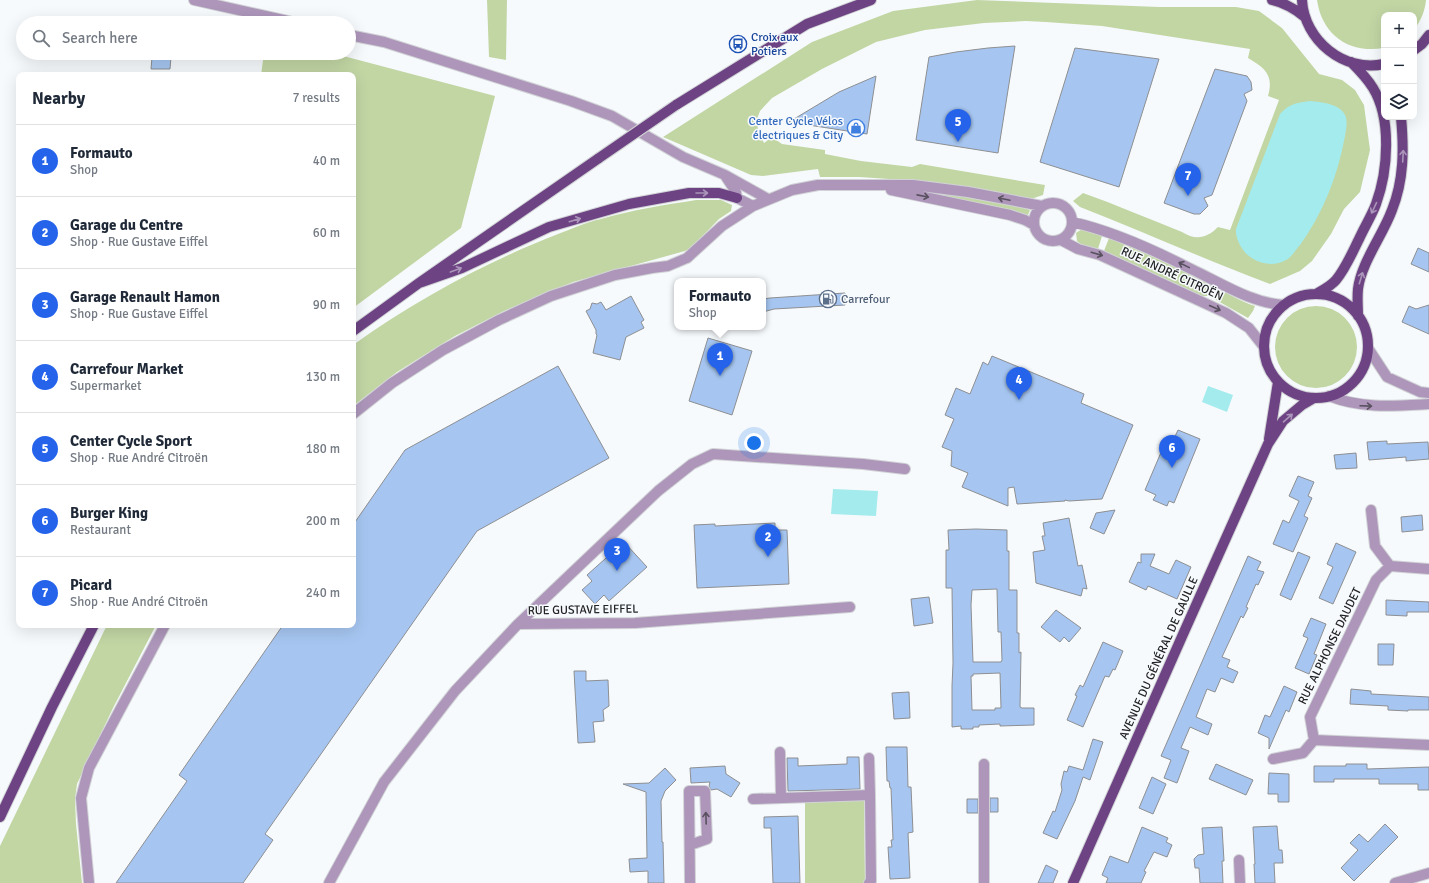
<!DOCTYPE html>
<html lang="en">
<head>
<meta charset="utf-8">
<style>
	body { margin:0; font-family:Signika,sans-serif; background:#f2f2f3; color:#1f2937 }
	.controls { position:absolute; right:12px; top:12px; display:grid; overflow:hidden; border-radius:8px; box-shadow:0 4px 16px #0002 }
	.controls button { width:36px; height:36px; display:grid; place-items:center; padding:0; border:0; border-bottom:1px solid #e0e1e3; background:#fff; color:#1f2937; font:20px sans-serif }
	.you { position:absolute; left:754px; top:443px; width:14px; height:14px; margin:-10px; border:3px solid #fff; border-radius:50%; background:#1a73e8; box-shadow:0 0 0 6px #1a73e833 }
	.badge { display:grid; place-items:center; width:26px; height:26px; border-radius:50%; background:#2563eb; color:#fff; font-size:13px; font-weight:700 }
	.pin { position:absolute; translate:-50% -33px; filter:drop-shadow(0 1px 2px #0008) }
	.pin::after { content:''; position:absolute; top:21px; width:14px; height:12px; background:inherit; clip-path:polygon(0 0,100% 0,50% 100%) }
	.popup { position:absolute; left:674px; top:278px; width:92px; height:52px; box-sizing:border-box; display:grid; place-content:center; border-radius:8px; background:#fff; filter:drop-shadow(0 1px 3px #0005); font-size:13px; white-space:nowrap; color:#747a83 }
	.popup b { font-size:15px; color:#1f2937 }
	.popup::after { content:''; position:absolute; left:50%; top:100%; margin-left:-8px; border:8px solid transparent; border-top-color:#fff }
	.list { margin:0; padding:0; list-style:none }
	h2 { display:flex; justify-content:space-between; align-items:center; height:52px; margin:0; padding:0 16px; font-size:17px }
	h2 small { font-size:13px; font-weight:400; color:#747a83 }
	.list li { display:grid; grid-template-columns:26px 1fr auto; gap:12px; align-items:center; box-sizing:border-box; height:72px; padding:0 16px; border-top:1px solid #e0e1e3 }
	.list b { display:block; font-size:15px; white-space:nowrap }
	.list p { margin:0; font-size:13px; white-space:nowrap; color:#747a83 }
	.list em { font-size:13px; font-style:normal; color:#747a83 }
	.icon { flex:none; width:22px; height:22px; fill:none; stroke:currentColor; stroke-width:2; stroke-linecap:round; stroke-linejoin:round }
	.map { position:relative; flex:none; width:1429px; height:883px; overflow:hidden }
	.search { position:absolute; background:#fff; box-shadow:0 4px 16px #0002; left:16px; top:16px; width:340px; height:44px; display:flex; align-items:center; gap:10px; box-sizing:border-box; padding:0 14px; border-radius:22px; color:#747a83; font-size:15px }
	.panel { position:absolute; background:#fff; box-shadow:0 4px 16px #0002; left:16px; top:72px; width:340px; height:556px; border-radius:8px }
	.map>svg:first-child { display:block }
	.green { fill:#c2d6a4 }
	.water { fill:#a4ebed }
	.building { fill:#a6c6f1; stroke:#8d8f92; fill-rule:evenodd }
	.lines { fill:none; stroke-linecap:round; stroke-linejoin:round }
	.minor-casing { stroke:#d1d3d6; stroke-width:12 }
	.major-casing { stroke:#d1d3d6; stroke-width:12 }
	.minor { stroke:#ad96ba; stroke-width:10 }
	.major { stroke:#6d4383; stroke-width:10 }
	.major-bridge-casing { stroke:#d1d3d6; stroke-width:12; stroke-linecap:butt }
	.major-bridge { stroke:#6d4383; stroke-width:10 }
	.oneway { stroke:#ab95ba }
	.oneway2 { stroke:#5a5160 }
	.labels { text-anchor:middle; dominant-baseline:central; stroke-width:3; stroke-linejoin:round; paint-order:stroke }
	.transit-label { font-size:12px; fill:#164399; stroke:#f7fafd; text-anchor:start }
	.shop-label { font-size:12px; fill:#366cbe; stroke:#f7fafd; text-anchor:end }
	.street-label { font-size:12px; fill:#222324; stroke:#f7fafd }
	.service-label { font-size:12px; fill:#4e5e75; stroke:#f7fafd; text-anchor:start }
</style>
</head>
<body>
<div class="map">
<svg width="1429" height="883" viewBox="0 0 1429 883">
	<rect width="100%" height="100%" fill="#f7fafd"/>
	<path class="green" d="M487 0H507L506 60 489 57Z
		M977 0 1159 7H1236L1259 11 1282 28 1319 74 1342 80 1355 90 1364 105 1370 150 1360 192 1344 209 1331 234 1312 261 1300 271 1270 284C1206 260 1144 232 1080 207L1073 201 1083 193C1117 205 1149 219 1182 232 1196 241 1207 238 1218 227L1230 230 1279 100 1268 96C1274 75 1265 68 1248 58L1250 49 1102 26 1046 22 1026 21 984 23 925 30 876 42 822 69 772 98 760 111 757 119 758 130 764 143 772 137 782 144 825 150V154L861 161 912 167 920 164 1045 185 1043 195 1031 199 934 182 859 177H820L818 169 763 176 751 175 663 137 812 42 893 11Z
		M1317 0H1426C1425 11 1421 20 1414 30V15H1384V48C1349 54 1322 35 1317 0Z
		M264 53H332L495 96 461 228 353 308V75H261Z
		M928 191C962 196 997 199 1030 210L1028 215H1026L994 206 927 193Z
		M696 200H721L732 205 731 211 719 219 691 248 685 251 573 282 504 311 455 336 397 372 353 406V345C416 300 486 262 558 234 572 229 586 222 601 219 632 210 664 205 696 200Z
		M1082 229 1102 236 1098 249C1090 248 1083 247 1077 241L1076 233Z
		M1109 238C1143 252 1176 267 1209 283 1224 291 1239 301 1255 306L1253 311 1248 318 1209 296H1196L1104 251Z
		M1275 347a41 41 0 1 1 82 0a41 41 0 1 1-82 0Z
		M107 625H156L113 708 77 784 75 799 76 824 82 883H0V846Z
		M864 797 865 883H805V798Z"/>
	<path class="water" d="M1310 101C1321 102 1340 104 1345 115 1348 121 1346 130 1345 136 1338 175 1323 213 1300 245 1296 249 1291 258 1286 260 1274 267 1259 264 1249 256 1242 251 1235 238 1236 229L1280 114C1289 104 1296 103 1310 101Z
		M1208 386 1233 395 1227 412 1202 402Z
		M833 489 878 491 876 516 831 514Z"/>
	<path class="building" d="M1015 46 998 153 916 140 929 57 956 52 988 48Z
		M1075 48 1159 59 1119 187 1040 162Z
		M152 57H171L170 69H151Z
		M1215 69 1247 76 1251 82 1252 90 1244 94 1247 101 1212 195 1204 198 1208 206 1200 214H1194L1164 203Z
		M876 76 867 134 789 122 839 92Z
		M1418 248 1429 253V272L1411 264Z
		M845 293V305L774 309 763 312V299L770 298Z
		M631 296 644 320 641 322 644 328 626 337 620 360 593 353 597 335 596 334V330L586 311 590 309 592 303 597 304 601 302 606 310Z
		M1429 305V334L1402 322 1409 306 1416 309Z
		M708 338 752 351 732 415 689 401Z
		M992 356 1084 394 1081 403 1133 425 1102 499 1069 501 1065 500V501L1017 504 1014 487 1008 488V506L962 487 968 473 951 466 952 451 942 447 954 419 945 415 956 388 970 394 983 362 988 365Z
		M558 366 609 458 477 531 265 834 273 840 243 883H116L187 781 179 775 283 625H353V525L405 450Z
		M1178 430 1200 439 1174 503 1169 501 1167 506 1153 500 1156 495 1145 490 1165 443 1171 445Z
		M1387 441V444L1428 442 1429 459 1406 461V457L1369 460 1367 442Z
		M1356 453 1357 468 1336 469 1334 455Z
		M1298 476 1314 482 1308 496 1312 498 1304 516 1308 518 1293 552 1273 544 1283 520 1289 523 1299 501 1289 496Z
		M1115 510 1104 534 1090 528 1096 513Z
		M1422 515 1423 530 1402 532 1401 517Z
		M1069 518 1078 566 1082 565 1087 589 1083 588 1081 596 1036 583 1033 552 1045 550 1042 536H1045L1043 523Z
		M775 523V530H787L789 584 697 588 694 525 715 524V526Z
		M976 529 1007 530V551H1009V590H1017V633H1019V653L1021 652 1020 707 1022 708H1034V725L1000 726V724L979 725V727H973V729H961V726L952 727V686L953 663 952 588H946V550H949L948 530ZM997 589 998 632H1001L1002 660 1001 662H973L971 605 972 590ZM1000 673 1001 708H995V710H972L971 676H973V674Z
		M624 542 647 567 609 601 604 595 595 604 582 590 592 581 587 575Z
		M1336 543 1356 552 1333 604 1319 598 1333 567 1327 564Z
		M1298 552 1310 557 1291 600 1280 595Z
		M1141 554H1155L1150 566 1169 574 1176 560 1191 567 1177 599 1148 586 1146 590 1129 582 1138 562 1141 563Z
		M1248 556 1261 562 1257 570 1264 572 1258 585 1256 584 1246 607 1248 608 1243 618 1241 616 1222 657 1230 660 1227 667 1238 672 1233 683 1221 678 1215 692 1207 689 1196 717 1212 724 1208 735 1190 727 1181 748 1189 751 1177 783 1164 778 1171 760 1161 756Z
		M929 597 933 623 914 626 911 599Z
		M1386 600 1429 602V612H1407V616L1386 615Z
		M1056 610 1081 628 1069 642 1064 637 1060 642 1041 627Z
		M1311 618 1326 624 1314 654 1317 655 1309 674 1295 668 1308 638 1303 636Z
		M1103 642 1123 651 1115 670 1113 669 1109 677 1105 676 1083 727 1067 720 1077 696 1075 695 1080 685 1083 687Z
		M1378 644H1394L1393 665H1378Z
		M574 671H586V681L608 680 609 706 603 710 604 721 593 722 595 742 578 743Z
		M1284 686 1297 692 1289 712 1286 710 1269 749V738L1258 733 1265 715 1270 717Z
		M1351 689 1371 691V694L1429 697V710H1408V711L1388 710V706L1350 704Z
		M909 692 910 718 894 719 892 693Z
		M1093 739 1103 742 1090 780 1083 777 1075 801 1057 839 1043 833 1053 811 1055 812 1062 790 1061 784 1064 771 1067 772 1069 766 1083 770Z
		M886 747H907L908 787H911L913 832 908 833 910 878 890 879 888 847H892L891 840H893L891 788H890L889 781H887Z
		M847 757H859L860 789 788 791 787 758H798V766L847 764Z
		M1216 764 1253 780 1246 795 1209 779Z
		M1346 764H1367V769L1429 767V790H1418V784H1379V779H1334V782H1314V766H1346Z
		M725 766 726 774 740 783 731 797 717 789 711 790 709 786 710 782 691 783 690 768Z
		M665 768 676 780 665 791 661 801 662 842H663L664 883H648V871L630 872 629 859 647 858 646 792 623 784 649 783Z
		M1269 773 1289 774V802H1278V794H1268Z
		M1152 777 1166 784 1153 814 1139 808Z
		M990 798H998V812H990Z
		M967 799H978V813H967Z
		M798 816 800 883H773L771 828H764V817Z
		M1385 824 1398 837 1354 881 1341 868 1358 850 1350 843 1359 834 1368 842Z
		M1277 826 1279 850H1282L1283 863H1274L1275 883H1255L1254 864H1255L1253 827Z
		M1142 827 1168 838 1166 842 1172 845 1167 857 1154 852 1144 871 1146 872 1141 883H1106L1108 878 1102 875 1110 856 1128 863Z
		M1222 827 1224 861H1222L1223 883H1200L1199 868H1195L1194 859 1198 855 1204 854 1202 828Z
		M1046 865 1058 871 1053 883H1038Z"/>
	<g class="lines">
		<defs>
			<path id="minor" d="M194 0 297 23
				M349 35 384 42 571 101 612 116 683 157 725 175 768 199
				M726 177 736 192 737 198 753 206
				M891 190 1010 215 1025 220 1034 225
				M1034 222a19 19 0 1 1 38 0a19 19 0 1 1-38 0Z
				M1072 222C1113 231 1154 250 1191 269 1221 283 1251 303 1284 305
				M1061 240 1078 249 1100 255 1226 313 1249 328 1264 347
				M1368 348 1387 377 1420 392 1429 393
				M1329 396C1362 409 1394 406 1429 404
				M353 414 392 383 443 350 499 320 551 296 615 275 652 268 668 266 687 258 722 226 753 206 792 190 818 185H913L968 192 1042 206
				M1371 510 1375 546 1390 566
				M1429 569 1390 566 1376 580 1310 717 1314 740 1429 745
				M518 624 658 491 692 464 713 454 863 464 905 469
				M780 752 781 797
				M869 758 870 795
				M1273 759 1303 753 1314 740
				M984 764V883
				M753 799 870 795 871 881 869 883
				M1239 860 1240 883
				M89 883 81 798 89 768 165 625
				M329 883 384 782 455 691 518 624 635 623 850 607
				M690 883 689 791H705L707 839 690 845
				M1395 883 1429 873"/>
			<path id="major" d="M1272 0C1285 3 1295 9 1305 17
				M1302 0C1304 40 1344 73 1384 64
				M1414 50 1422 44 1429 35
				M676 105 807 24 871 0
				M419 283 462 268 549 227 629 204 689 193H719L737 198
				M1316 294C1323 290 1331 286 1336 280 1346 268 1353 251 1360 237 1365 226 1372 215 1376 204 1388 171 1392 119 1373 88 1367 78 1359 70 1351 62
				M1264 346a52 52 0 1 1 104 0a52 52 0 1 1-104 0Z
				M1358 316C1358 307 1357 298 1358 289 1361 263 1383 235 1392 210 1404 180 1404 149 1401 117
				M353 331 419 283 599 158
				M1269 439 1278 382
				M0 817 52 707 94 625
				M1073 883 1184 632 1268 444 1283 421 1302 405 1314 398"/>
		</defs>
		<use href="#minor" class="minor-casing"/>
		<use href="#major" class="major-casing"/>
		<use href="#minor" class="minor"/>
		<use href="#major" class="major"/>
		<defs>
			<path id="major-bridge" d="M599 158 676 105"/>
		</defs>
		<use href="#major-bridge" class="major-bridge-casing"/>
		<use href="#major-bridge" class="major-bridge"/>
	</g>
	<defs><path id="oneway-shaft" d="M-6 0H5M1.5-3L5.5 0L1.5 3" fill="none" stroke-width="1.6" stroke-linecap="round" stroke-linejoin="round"/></defs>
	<g class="oneway">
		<use href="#oneway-shaft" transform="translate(1403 156) rotate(-87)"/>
		<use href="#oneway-shaft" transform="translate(702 193)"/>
		<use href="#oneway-shaft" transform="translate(1374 208) rotate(115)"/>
		<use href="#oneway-shaft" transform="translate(575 220) rotate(-16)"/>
		<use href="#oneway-shaft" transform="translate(456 270) rotate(-20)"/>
		<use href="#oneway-shaft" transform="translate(1361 278) rotate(-73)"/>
		<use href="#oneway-shaft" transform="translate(1288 418) rotate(-41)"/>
	</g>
	<g class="oneway2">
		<use href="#oneway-shaft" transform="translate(923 196) rotate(11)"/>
		<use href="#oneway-shaft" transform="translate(1004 199) rotate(-168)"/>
		<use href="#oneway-shaft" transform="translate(1097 254) rotate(16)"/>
		<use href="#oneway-shaft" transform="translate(1184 265) rotate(-154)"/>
		<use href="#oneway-shaft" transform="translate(1215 308) rotate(24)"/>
		<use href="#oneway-shaft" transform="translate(1366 406) rotate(2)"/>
		<use href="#oneway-shaft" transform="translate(706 818) rotate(-92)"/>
	</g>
	<defs>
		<symbol id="bus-ring" viewBox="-11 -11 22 22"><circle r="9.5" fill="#f7fafd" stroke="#1a4fb4" stroke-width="1.5"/><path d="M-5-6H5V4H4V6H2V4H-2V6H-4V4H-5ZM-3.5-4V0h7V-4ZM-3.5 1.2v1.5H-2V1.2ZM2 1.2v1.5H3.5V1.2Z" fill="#1a4fb4"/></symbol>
		<symbol id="shop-ring" viewBox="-11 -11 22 22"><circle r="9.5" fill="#f7fafd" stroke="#3f7fe0" stroke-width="1.5"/><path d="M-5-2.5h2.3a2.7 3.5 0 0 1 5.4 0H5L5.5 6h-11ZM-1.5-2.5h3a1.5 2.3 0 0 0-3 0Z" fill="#3f7fe0"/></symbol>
		<symbol id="fuel-ring" viewBox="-11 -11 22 22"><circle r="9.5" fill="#f7fafd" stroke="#5c6f8a" stroke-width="1.5"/><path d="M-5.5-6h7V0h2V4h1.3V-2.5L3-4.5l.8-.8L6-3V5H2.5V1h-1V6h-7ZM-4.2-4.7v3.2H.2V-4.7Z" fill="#5c6f8a"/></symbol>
	</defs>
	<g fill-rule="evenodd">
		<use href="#bus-ring" x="728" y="34" width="20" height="20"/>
		<use href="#shop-ring" x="846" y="118" width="20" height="20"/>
		<use href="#fuel-ring" x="818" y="289" width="20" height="20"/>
	</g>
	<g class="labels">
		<g class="transit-label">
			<text x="751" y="37">Croix aux<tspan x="751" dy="14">Potiers</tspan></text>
		</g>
		<g class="shop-label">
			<text x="843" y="121">Center Cycle Vélos<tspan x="843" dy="14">électriques &amp; City</tspan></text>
		</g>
		<g class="street-label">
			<text transform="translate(1172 274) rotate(25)">RUE ANDRÉ CITROËN</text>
			<text transform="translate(583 610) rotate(-1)">RUE GUSTAVE EIFFEL</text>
			<text transform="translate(1330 646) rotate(-64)">RUE ALPHONSE DAUDET</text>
			<text transform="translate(1159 658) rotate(-66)">AVENUE DU GÉNÉRAL DE GAULLE</text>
		</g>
		<g class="service-label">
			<text x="841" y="299">Carrefour</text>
		</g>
	</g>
</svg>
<div class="controls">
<button>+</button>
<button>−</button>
<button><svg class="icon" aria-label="layers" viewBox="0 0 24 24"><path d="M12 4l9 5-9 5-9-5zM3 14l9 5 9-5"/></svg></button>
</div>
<div class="you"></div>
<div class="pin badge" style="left:720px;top:376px">1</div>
<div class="popup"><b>Formauto</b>Shop</div>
<div class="pin badge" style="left:768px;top:557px">2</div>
<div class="pin badge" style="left:617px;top:571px">3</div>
<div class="pin badge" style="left:1019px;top:400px">4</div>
<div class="pin badge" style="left:958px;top:142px">5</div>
<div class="pin badge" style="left:1172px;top:468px">6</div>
<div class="pin badge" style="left:1188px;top:196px">7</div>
<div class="search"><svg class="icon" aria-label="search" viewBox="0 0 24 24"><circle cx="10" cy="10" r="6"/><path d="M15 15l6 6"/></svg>Search here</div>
<section class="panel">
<h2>Nearby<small>7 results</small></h2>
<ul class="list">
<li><span class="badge">1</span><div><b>Formauto</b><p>Shop</p></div><em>40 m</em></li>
<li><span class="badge">2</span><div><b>Garage du Centre</b><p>Shop · Rue Gustave Eiffel</p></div><em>60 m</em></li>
<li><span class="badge">3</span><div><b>Garage Renault Hamon</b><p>Shop · Rue Gustave Eiffel</p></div><em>90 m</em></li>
<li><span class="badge">4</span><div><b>Carrefour Market</b><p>Supermarket</p></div><em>130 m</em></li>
<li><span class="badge">5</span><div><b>Center Cycle Sport</b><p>Shop · Rue André Citroën</p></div><em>180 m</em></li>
<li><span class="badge">6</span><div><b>Burger King</b><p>Restaurant</p></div><em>200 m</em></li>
<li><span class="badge">7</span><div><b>Picard</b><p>Shop · Rue André Citroën</p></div><em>240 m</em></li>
</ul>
</section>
</div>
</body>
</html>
